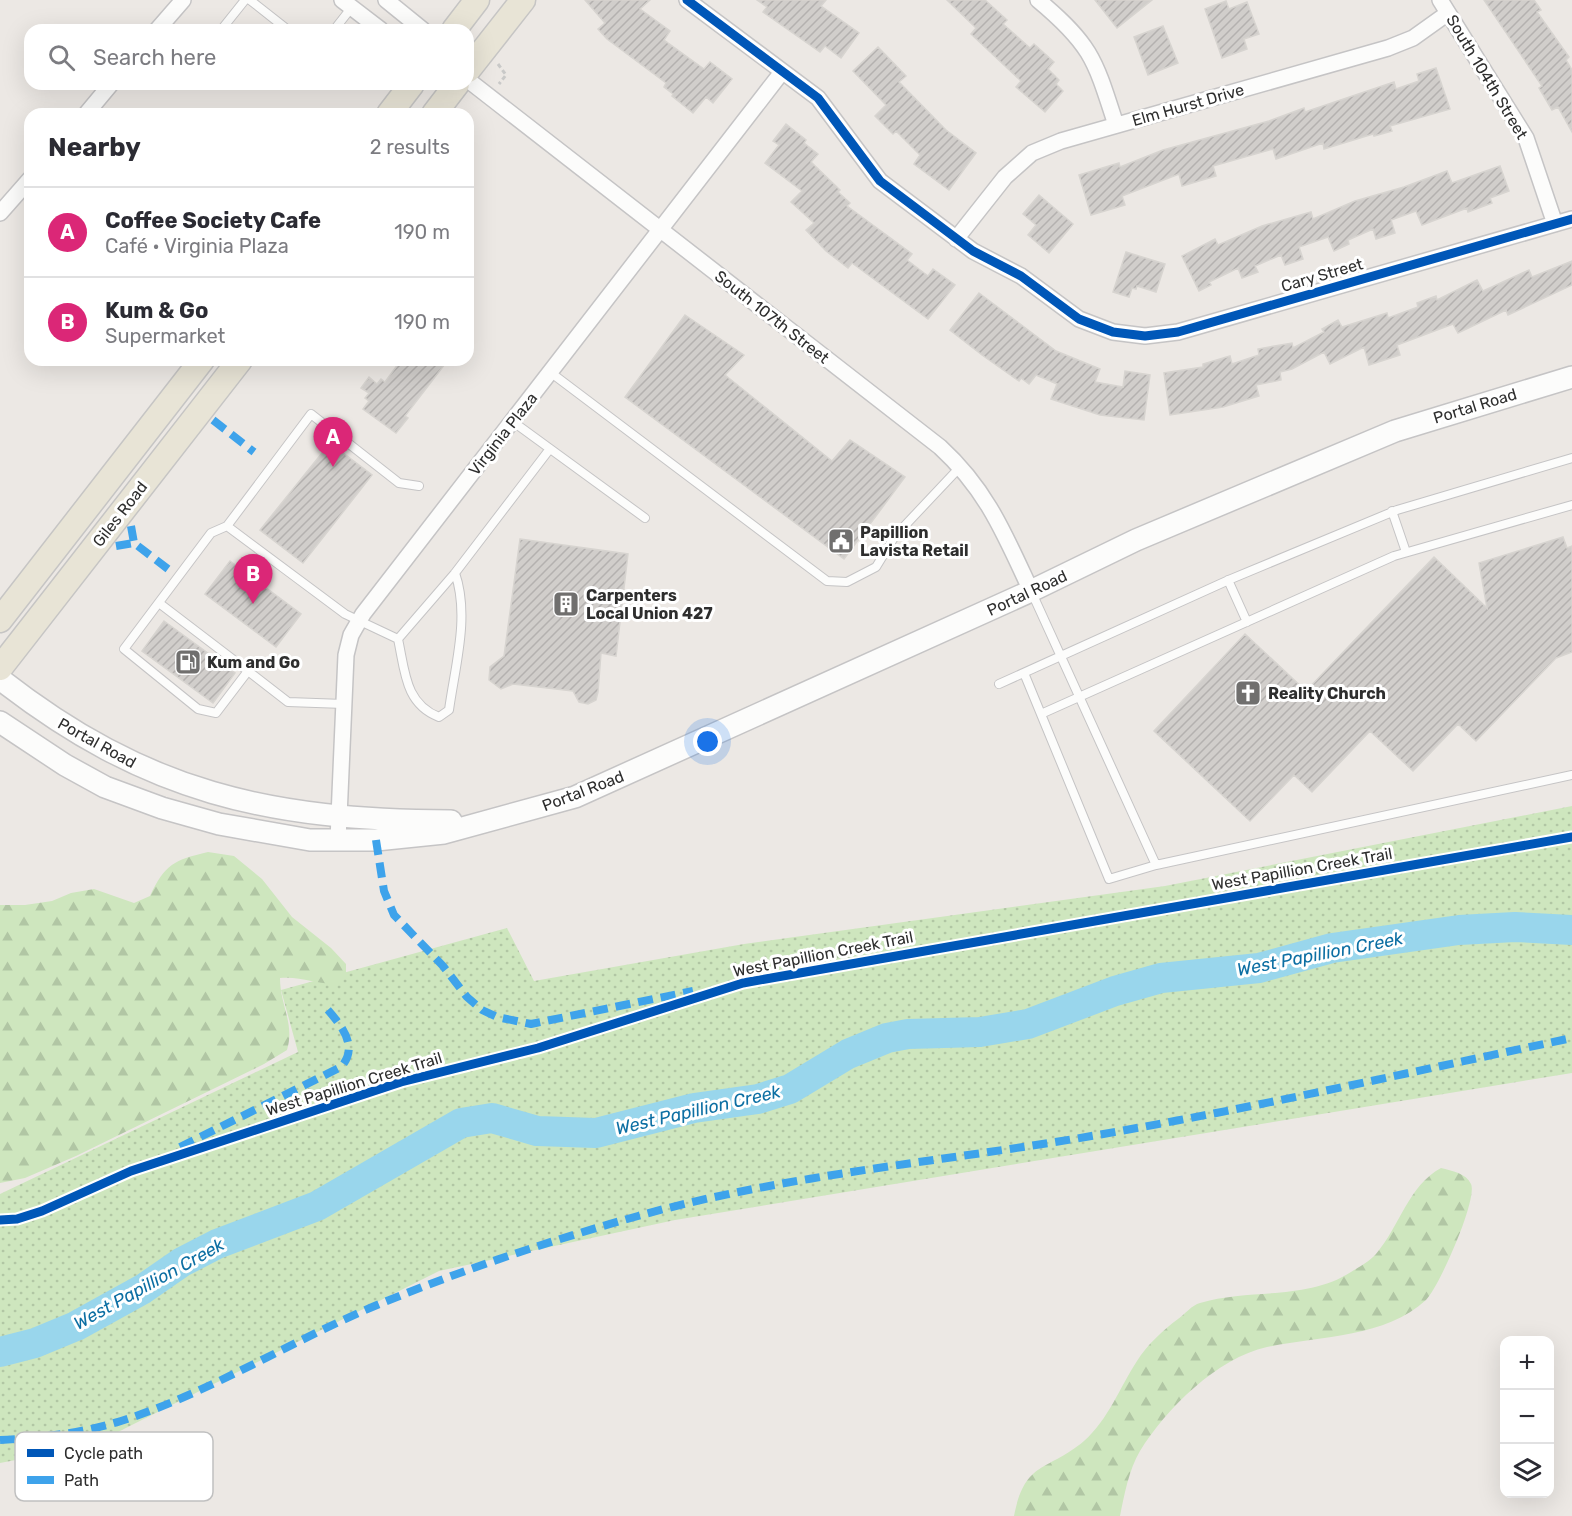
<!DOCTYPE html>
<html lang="en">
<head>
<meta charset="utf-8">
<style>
	body { margin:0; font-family:Rubik,sans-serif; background:#f7f7f7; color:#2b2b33 }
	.controls { position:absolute; right:18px; bottom:18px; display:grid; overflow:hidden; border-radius:12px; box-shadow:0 6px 24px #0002 }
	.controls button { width:54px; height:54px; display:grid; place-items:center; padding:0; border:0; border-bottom:2px solid #e1e1e2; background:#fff; color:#2b2b33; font:30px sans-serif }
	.you { position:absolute; left:708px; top:742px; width:21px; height:21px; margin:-15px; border:4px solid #fff; border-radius:50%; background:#1a73e8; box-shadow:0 0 0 9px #1a73e833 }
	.badge { display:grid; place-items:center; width:39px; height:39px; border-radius:50%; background:#db2777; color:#fff; font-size:20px; font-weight:700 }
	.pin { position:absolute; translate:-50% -50px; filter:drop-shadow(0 2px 3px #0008) }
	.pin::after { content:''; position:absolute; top:32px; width:21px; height:18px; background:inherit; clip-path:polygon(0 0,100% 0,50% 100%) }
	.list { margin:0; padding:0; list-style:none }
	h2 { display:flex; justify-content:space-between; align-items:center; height:78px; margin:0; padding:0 24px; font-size:26px }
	h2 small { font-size:20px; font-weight:400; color:#7c7c81 }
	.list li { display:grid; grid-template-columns:39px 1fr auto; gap:18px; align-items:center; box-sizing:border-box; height:90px; padding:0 24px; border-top:2px solid #e1e1e2 }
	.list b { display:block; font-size:22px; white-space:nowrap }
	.list p { margin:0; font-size:20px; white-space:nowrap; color:#7c7c81 }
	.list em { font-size:20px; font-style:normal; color:#7c7c81 }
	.icon { flex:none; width:33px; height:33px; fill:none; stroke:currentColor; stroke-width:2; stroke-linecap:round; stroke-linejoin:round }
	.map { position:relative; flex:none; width:1572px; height:1516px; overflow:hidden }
	.search { position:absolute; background:#fff; box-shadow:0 6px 24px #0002; left:24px; top:24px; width:450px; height:66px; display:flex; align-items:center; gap:15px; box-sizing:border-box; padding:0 21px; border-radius:18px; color:#7c7c81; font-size:22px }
	.panel { position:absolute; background:#fff; box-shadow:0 6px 24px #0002; left:24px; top:108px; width:450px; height:258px; border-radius:18px }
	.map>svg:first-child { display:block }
	.grass { fill:url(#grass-dots) }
	.forest { fill:url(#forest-firs) }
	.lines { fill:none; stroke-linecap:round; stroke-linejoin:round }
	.river { stroke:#99d6ec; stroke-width:30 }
	.building { fill:url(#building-hatch); stroke:#d7d4d0; stroke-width:1.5 }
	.lane-casing { stroke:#c5c4c5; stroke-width:10 }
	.street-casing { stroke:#c5c4c5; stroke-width:18 }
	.secondary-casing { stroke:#c5c4c5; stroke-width:24 }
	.primary-casing { stroke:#c6c5c4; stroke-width:27 }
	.path { stroke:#c9c9c8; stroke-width:3; stroke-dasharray:4.5 3; stroke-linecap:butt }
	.lane { stroke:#fcfcfb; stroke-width:8 }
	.street { stroke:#fcfcfb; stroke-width:15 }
	.secondary { stroke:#fcfcfb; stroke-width:21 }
	.primary { stroke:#e8e4d6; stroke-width:24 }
	.quiet { stroke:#3ea3eb; stroke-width:8; stroke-dasharray:15 8; stroke-linecap:butt }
	.cycleway-casing { stroke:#fff; stroke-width:13 }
	.cycleway { stroke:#0057b8; stroke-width:9 }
	.labels { text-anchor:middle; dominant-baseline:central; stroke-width:6; stroke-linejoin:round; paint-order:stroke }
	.street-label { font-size:16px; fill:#2e2e2e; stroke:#fff }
	.poi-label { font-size:16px; font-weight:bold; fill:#2e2e2e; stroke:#fff; text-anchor:start }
	.water-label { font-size:18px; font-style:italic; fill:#0d6fa3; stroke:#fff }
	.key { fill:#fff; stroke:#c0c0c0; stroke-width:1.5 }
	.key-label { font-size:16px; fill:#2e2e2e }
</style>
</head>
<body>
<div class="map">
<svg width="1572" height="1516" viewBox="0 0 1572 1516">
	<defs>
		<pattern id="grass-dots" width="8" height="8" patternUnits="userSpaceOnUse" patternTransform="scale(1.5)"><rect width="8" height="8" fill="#cee6be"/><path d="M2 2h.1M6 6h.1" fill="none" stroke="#b1c6a4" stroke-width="1.8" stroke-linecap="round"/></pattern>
		<pattern id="forest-firs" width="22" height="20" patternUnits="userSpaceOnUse" patternTransform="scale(1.5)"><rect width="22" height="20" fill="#cee6be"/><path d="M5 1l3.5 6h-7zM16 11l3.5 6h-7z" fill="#b1c6a4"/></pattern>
		<pattern id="building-hatch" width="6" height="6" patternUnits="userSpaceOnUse" patternTransform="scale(1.5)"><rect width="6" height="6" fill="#d1cecb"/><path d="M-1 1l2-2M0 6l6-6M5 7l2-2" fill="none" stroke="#b4b1af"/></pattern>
	</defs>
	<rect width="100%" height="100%" fill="#ece8e4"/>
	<path class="grass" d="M1572 806V1073L675 1220 439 1271 90 1446 0 1463V1194L298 1052 281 990 507 928 534 981 744 944 1165 886Z"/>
	<path class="forest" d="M208 852 234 856 262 879 292 917 331 948 346 964V975L336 984C316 984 300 976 280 978 280 1005 295 1024 287 1050L264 1064 76 1156 25 1178 0 1183V905H25L52 901 71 893 94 889 134 903 150 896C165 864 174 860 208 852Z
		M1441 1168C1452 1171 1466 1173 1471 1184 1478 1199 1439 1287 1426 1300 1385 1338 1319 1336 1267 1347 1217 1358 1166 1409 1140 1451 1129 1469 1124 1496 1120 1516H1014C1025 1460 1047 1472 1084 1441 1108 1420 1120 1387 1137 1361 1147 1345 1163 1330 1178 1319 1185 1314 1192 1305 1200 1303 1249 1288 1306 1301 1351 1272 1359 1267 1370 1261 1376 1254 1400 1226 1408 1186 1441 1168Z"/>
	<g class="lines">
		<path class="river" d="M0 1352 35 1343 76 1326 143 1289 182 1262 217 1244 317 1206 461 1123 492 1118 537 1131 596 1133 694 1108 758 1099 790 1089 848 1054 887 1038 908 1034 980 1032 1028 1024 1115 991 1161 978 1259 968 1332 948 1459 930 1515 927 1572 930"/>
	</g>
	<path class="building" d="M585 0H650L640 9 670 31 664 40 704 69 710 62 732 79 713 103 706 97 693 113 672 96 673 94 664 87 666 83 607 39 598 29 605 23Z
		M757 0H826L821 6 859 33 841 58 825 46 820 52 763 12 767 7Z
		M947 0H985L1007 20 1003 24 1030 48 1034 44 1054 62 1048 69 1059 80 1056 84 1063 91 1045 112 1016 87 1021 81 971 34 976 28Z
		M1095 0H1152L1117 28Z
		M1484 0H1534L1541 10 1537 12 1569 57 1566 60 1572 70V132L1558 107 1552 110 1539 88 1542 86Z
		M1226 1 1229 9 1247 2 1259 34 1244 39 1247 49 1222 58 1205 9Z
		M1163 26 1178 63 1148 75 1134 37Z
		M878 47 906 76 899 82 946 130 976 153 949 190 914 164 920 155 896 131 893 134 875 116 886 105 853 71Z
		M1436 68 1450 109 1390 126 1392 131 1374 136 1373 134 1324 149 1323 143 1276 159 1273 149 1213 166 1216 176 1182 186 1179 174 1122 196 1125 205 1091 215 1079 175 1119 163 1120 167 1163 150 1269 121 1304 108 1305 112 1394 82 1396 89 1419 81 1417 74Z
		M786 124 806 140 804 143 818 154 811 162 840 190 838 192 850 203 847 206 912 254 907 260 928 276 933 269 955 285 928 319 852 263 848 268 826 251 806 230 814 223 791 202 802 191 765 163 779 145 773 141Z
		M1500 166 1509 191 1490 198 1492 203 1468 212 1467 208 1422 225 1416 211 1391 220 1395 233 1376 239 1373 229 1348 240 1349 244 1334 251 1328 237 1299 247 1303 259 1285 265 1281 255 1255 266 1258 272 1242 278 1238 268 1209 282 1211 285 1199 291 1182 256 1215 239 1218 245 1262 226 1311 212 1313 219 1355 201 1404 187 1447 171 1452 183Z
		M1039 195 1073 224 1049 253 1028 235 1036 225 1023 214Z
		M1126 252 1165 264 1156 292 1137 286 1136 289 1132 288 1129 297 1113 292Z
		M1572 261V285L1508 315 1506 310 1458 333 1453 324 1397 345 1400 355 1369 365 1364 347 1330 364 1324 352 1292 369 1280 372 1281 380 1256 385 1259 396 1223 407 1170 415 1164 373 1203 367V364L1230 356 1232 364 1259 355 1258 349 1292 343 1293 348 1324 332 1322 329 1338 320 1342 327 1387 313 1388 318 1418 307 1417 303 1436 296 1437 300 1477 280 1483 291 1529 270 1532 277Z
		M979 293 1056 351 1100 369 1095 382 1123 387 1125 371 1150 375 1144 420 1100 415 1051 399 1057 384 1036 375 1029 384 1021 378 1019 381 982 355 950 330Z
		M685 315 744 355 725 375 832 461 850 440 905 477 844 559 625 397Z
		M401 360H448L405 416 408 418 396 433 363 409 369 401 365 398 369 393 361 388 369 377 377 384 381 379 385 382Z
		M330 443 372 475 303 563 260 530Z
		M1563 537 1567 548 1572 546V652L1556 658 1476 741 1458 724 1413 771 1370 731 1312 792 1294 775 1250 821 1154 731 1245 634 1306 691 1434 557 1487 608 1479 563Z
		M520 539 628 554 616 656 601 653 598 692 596 700 588 704 579 702 573 691 513 684 501 689 489 680 490 667 504 656Z
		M230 561 301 614 276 647 205 594Z
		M164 621 235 673 213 703 142 651Z"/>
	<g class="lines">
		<defs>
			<path id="lane" d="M250 0 288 30
				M221 30 245 0
				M334 30 352 7
				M550 372 827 581 847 582 876 567 895 536 961 466
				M512 421 645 518
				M1392 511 1406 552
				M227 526 311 414 399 483 419 486
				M1228 580 1247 622
				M1032 593 1156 865 1572 775
				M159 603 248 671
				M398 639C405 671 405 704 439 717L449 710C455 666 470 616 455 573
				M1024 673 1109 879 1156 865
				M999 684 1231 579 1397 510 1572 458
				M344 704 288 702 248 671 216 713 198 709 124 649 211 533 227 526 345 614 398 639 455 573 549 450
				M1041 714 1394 556 1572 505"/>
			<path id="street" d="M342 0 381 30
				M386 0 423 30
				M687 0 818 98 880 181 973 251 1021 276 1079 319 1113 332 1145 336 1178 332 1572 219
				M1038 0C1092 45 1095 60 1116 125
				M1440 0 1526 138 1555 224
				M157 30 183 0
				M468 80 940 447C987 490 1005 535 1031 591
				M86 114 111 84
				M0 213 30 179
				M956 239 1005 177 1032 153 1061 141 1388 48 1413 38 1448 13
				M338 840 346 655 351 635 363 614 782 72"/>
			<path id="secondary" d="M0 679C146 793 269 820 451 821
				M0 722 65 765 105 787 162 808 219 824 310 840H376L444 833 575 797 1031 591 1136 540 1395 431 1572 377"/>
			<path id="primary" d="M454 30 477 0
				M468 70 523 0
				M389 114 412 84
				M434 114 457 84
				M0 620 202 360
				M0 668 240 360"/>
		</defs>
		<use href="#lane" class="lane-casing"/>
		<use href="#street" class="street-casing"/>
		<use href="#secondary" class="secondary-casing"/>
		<use href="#primary" class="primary-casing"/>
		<path class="path" d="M498 64 506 75 499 84"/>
		<use href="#lane" class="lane"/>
		<use href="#street" class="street"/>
		<use href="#secondary" class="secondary"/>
		<use href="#primary" class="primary"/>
		<path class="quiet" d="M213 420 254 452
			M131 526 134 543
			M116 546 134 543 168 569
			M376 840 384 891 394 915 443 966 467 997 482 1010 497 1017 531 1024 693 991
			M180 1147 341 1067C359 1047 342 1026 327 1009
			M0 1440C41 1438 82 1433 121 1421 212 1392 294 1339 382 1303 465 1269 552 1240 638 1216 781 1176 928 1163 1074 1139 1241 1111 1406 1073 1572 1038"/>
		<defs>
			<path id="cycleway" d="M687 0 818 98 880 181 973 251 1021 276 1079 319 1113 332 1145 336 1178 332 1572 219
				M0 1220 17 1219 42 1211 131 1171 401 1082 538 1048 743 983 1572 837"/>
		</defs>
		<use href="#cycleway" class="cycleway-casing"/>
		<use href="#cycleway" class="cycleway"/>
	</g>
	<defs>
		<symbol id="civic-square" viewBox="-11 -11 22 22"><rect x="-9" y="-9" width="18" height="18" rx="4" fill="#706f6e" stroke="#fff"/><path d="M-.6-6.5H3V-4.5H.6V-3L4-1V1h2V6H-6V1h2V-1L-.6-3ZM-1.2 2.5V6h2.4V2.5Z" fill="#fff"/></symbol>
		<symbol id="building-square" viewBox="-11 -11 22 22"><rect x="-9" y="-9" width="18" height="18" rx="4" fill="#706f6e" stroke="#fff"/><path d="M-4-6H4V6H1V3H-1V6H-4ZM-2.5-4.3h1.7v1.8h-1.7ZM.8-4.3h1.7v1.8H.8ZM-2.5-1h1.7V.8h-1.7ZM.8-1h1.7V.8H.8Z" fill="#fff"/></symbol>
		<symbol id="fuel-square" viewBox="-11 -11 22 22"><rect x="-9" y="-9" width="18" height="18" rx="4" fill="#706f6e" stroke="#fff"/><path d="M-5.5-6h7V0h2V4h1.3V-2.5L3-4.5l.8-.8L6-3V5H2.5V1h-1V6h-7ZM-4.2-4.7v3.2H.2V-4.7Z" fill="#fff"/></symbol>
		<symbol id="church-square" viewBox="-11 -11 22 22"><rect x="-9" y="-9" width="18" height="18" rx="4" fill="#706f6e" stroke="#fff"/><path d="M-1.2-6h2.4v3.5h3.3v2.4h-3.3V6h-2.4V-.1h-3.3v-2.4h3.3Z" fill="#fff"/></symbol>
	</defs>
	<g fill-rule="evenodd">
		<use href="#civic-square" x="826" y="526" width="30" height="30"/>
		<use href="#building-square" x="551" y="589" width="30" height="30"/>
		<use href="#fuel-square" x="173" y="647" width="30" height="30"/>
		<use href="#church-square" x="1233" y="678" width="30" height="30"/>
	</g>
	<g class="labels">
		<g class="street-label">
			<text transform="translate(1487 77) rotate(59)">South 104th Street</text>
			<text transform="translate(1188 105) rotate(-16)">Elm Hurst Drive</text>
			<text transform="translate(1322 275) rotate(-16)">Cary Street</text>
			<text transform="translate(772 317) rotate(38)">South 107th Street</text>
			<text transform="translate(1475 406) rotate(-17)">Portal Road</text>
			<text transform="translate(503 434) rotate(-52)">Virginia Plaza</text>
			<text transform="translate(120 514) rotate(-52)">Giles Road</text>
			<text transform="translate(1027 593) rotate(-25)">Portal Road</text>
			<text transform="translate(97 743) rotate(29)">Portal Road</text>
			<text transform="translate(583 791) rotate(-21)">Portal Road</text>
			<text transform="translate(1302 869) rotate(-10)">West Papillion Creek Trail</text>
			<text transform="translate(823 954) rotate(-11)">West Papillion Creek Trail</text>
			<text transform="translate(354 1084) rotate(-17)">West Papillion Creek Trail</text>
		</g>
		<g class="poi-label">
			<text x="860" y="532">Papillion<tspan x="860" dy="18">Lavista Retail</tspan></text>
			<text x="586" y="595">Carpenters<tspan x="586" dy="18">Local Union 427</tspan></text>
			<text x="207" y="662">Kum and Go</text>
			<text x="1268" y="693">Reality Church</text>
		</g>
		<g class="water-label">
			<text transform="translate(1320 954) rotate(-11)">West Papillion Creek</text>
			<text transform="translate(698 1110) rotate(-13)">West Papillion Creek</text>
			<text transform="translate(149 1284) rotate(-29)">West Papillion Creek</text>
		</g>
	</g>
	<rect x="15" y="1432" width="198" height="69" rx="9" class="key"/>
	<rect x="27" y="1449" width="27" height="8" fill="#0057b8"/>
	<rect x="27" y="1476" width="27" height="8" fill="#3ea3eb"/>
	<g class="key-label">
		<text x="64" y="1459">Cycle path</text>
		<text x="64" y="1486">Path</text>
	</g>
</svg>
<div class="controls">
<button>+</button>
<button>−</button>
<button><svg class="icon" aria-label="layers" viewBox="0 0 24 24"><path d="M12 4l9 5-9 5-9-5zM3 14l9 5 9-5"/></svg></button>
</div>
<div class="you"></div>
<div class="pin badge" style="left:333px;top:467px">A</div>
<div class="pin badge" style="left:253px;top:604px">B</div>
<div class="search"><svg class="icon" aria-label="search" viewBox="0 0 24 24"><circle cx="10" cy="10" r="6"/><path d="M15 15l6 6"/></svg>Search here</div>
<section class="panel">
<h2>Nearby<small>2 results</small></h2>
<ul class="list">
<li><span class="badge">A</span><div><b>Coffee Society Cafe</b><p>Café · Virginia Plaza</p></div><em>190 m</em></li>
<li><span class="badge">B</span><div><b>Kum &amp; Go</b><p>Supermarket</p></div><em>190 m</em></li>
</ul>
</section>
</div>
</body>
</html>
